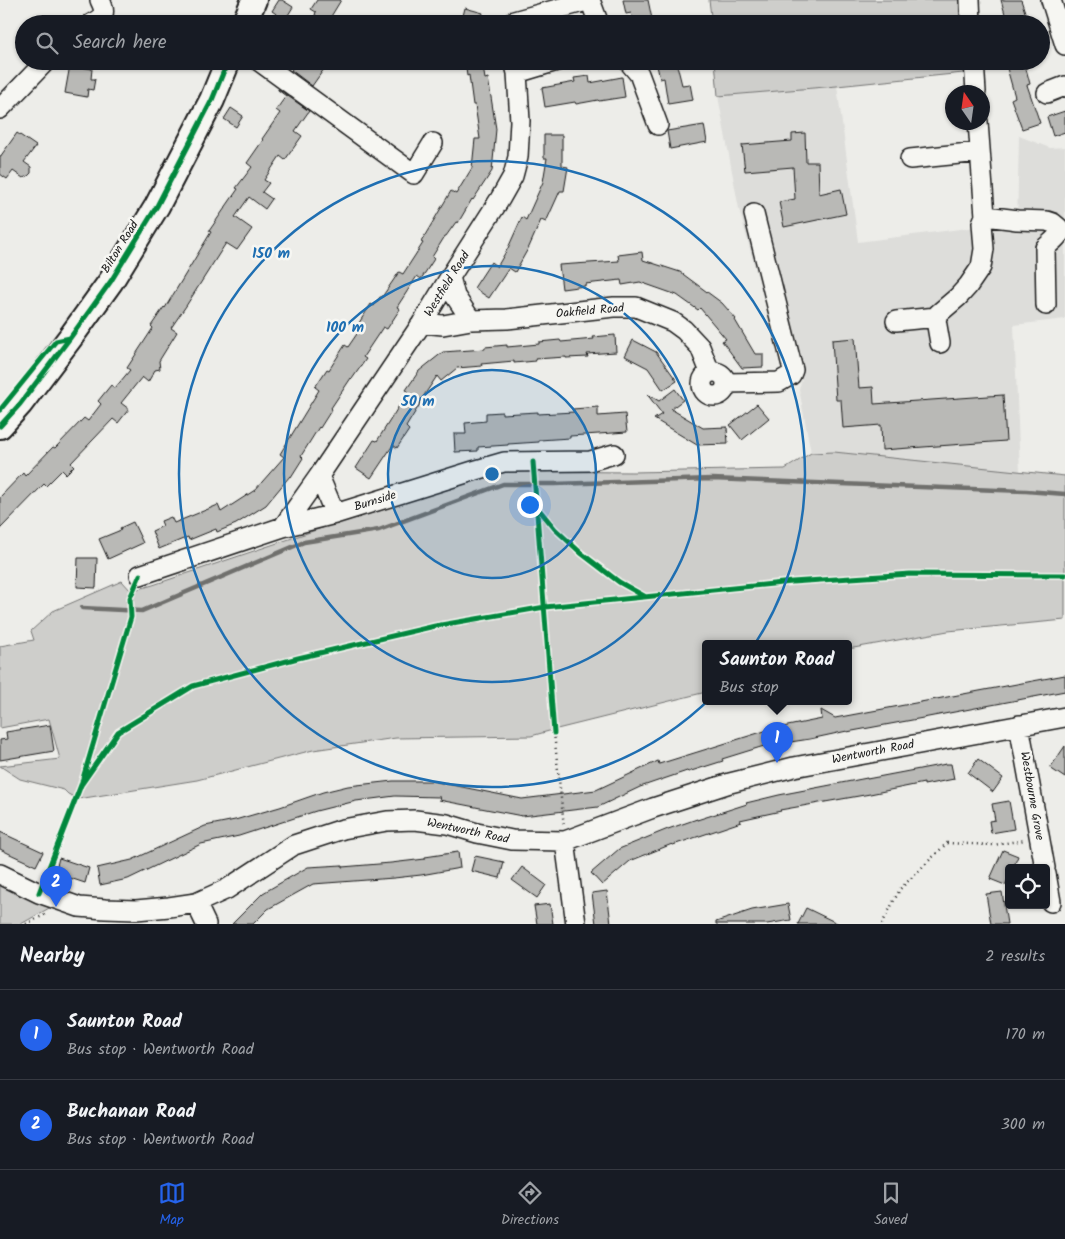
<!DOCTYPE html>
<html lang="en">
<head>
<meta charset="utf-8">
<style>
	body { margin:0; font-family:Kalam,sans-serif; background:#20242c; color:#f1f3f6 }
	.controls { position:absolute; right:15px; bottom:15px; display:grid; overflow:hidden; border-radius:5px; box-shadow:0 1px 4px #0004 }
	.controls button { width:45px; height:45px; display:grid; place-items:center; padding:0; border:0; border-bottom:1px solid #363941; background:#171b24; color:#f1f3f6; font:25px sans-serif }
	.compass { position:absolute; left:945px; top:85px; width:45px; height:45px; border-radius:50%; background:#171b24; box-shadow:0 1px 4px #0004; rotate:347deg }
	.you { position:absolute; left:529px; top:504px; width:18px; height:18px; margin:-12px; border:4px solid #fff; border-radius:50%; background:#1a73e8; box-shadow:0 0 0 8px #1a73e833 }
	.badge { display:grid; place-items:center; width:32px; height:32px; border-radius:50%; background:#2563eb; color:#fff; font-size:16px; font-weight:700 }
	.pin { position:absolute; translate:-50% -41px; filter:drop-shadow(0 1px 2px #0008) }
	.pin::after { content:''; position:absolute; top:26px; width:18px; height:15px; background:inherit; clip-path:polygon(0 0,100% 0,50% 100%) }
	.popup { position:absolute; left:702px; top:640px; width:150px; height:65px; box-sizing:border-box; display:grid; place-content:center; border-radius:5px; background:#171b24; filter:drop-shadow(0 1px 4px #0005); font-size:16px; white-space:nowrap; color:#9ea1a6 }
	.popup b { font-size:19px; color:#f1f3f6 }
	.popup::after { content:''; position:absolute; left:50%; top:100%; margin-left:-10px; border:10px solid transparent; border-top-color:#171b24 }
	.list { margin:0; padding:0; list-style:none }
	h2 { display:flex; justify-content:space-between; align-items:center; height:65px; margin:0; padding:0 20px; font-size:21px }
	h2 small { font-size:16px; font-weight:400; color:#9ea1a6 }
	.list li { display:grid; grid-template-columns:32px 1fr auto; gap:15px; align-items:center; box-sizing:border-box; height:90px; padding:0 20px; border-top:1px solid #363941 }
	.list b { display:block; font-size:19px; white-space:nowrap }
	.list p { margin:0; font-size:16px; white-space:nowrap; color:#9ea1a6 }
	.list em { font-size:16px; font-style:normal; color:#9ea1a6 }
	.icon { flex:none; width:28px; height:28px; fill:none; stroke:currentColor; stroke-width:2; stroke-linecap:round; stroke-linejoin:round }
	.map { position:relative; flex:none; width:1065px; height:924px; overflow:hidden }
	.search { position:absolute; background:#171b24; box-shadow:0 1px 4px #0004; left:15px; right:15px; top:15px; height:55px; display:flex; align-items:center; gap:12px; box-sizing:border-box; padding:0 18px; border-radius:28px; color:#9ea1a6; font-size:19px }
	.sheet { height:245px; background:#171b24 }
	nav { display:flex; justify-content:space-around; align-items:center; box-sizing:border-box; height:70px; border-top:1px solid #363941; background:#171b24; font-size:14px; color:#9ea1a6 }
	nav a { display:grid; justify-items:center; gap:2px }
	nav .on { color:#2563eb }
	.map>svg:first-child { display:block }
	.built { fill:#ddddda }
	.green { fill:#cececb; stroke:#757574 }
	.lines { fill:none; stroke-linecap:round; stroke-linejoin:round }
	.stream { stroke:#6f6f6d; stroke-width:4.5 }
	.building { fill:#b9b9b6; stroke:#1c1c1c }
	.minor-casing { stroke:#1c1c1c; stroke-width:22 }
	.major-casing { stroke:#1c1c1c; stroke-width:28 }
	.path { stroke:#1c1c1c; stroke-width:2.5; stroke-dasharray:1 4; stroke-linecap:butt }
	.minor { stroke:#f6f6f2; stroke-width:19 }
	.major { stroke:#f6f6f2; stroke-width:24 }
	.cycleway-casing { stroke:#f6f6f2; stroke-width:8 }
	.cycleway { stroke:#00873e; stroke-width:5 }
	.ring { fill:none; stroke:#1f6fb2; stroke-width:2.5 }
	.labels { text-anchor:middle; dominant-baseline:central; stroke-width:5; stroke-linejoin:round; paint-order:stroke }
	.street-label { font-size:12px; fill:#1c1c1c; stroke:#f6f6f2 }
	.centre { fill:#1f6fb2; stroke:#f6f6f2; stroke-width:2.5 }
	.ring-label { font-size:15px; text-anchor:middle; font-weight:bold; fill:#1f6fb2; stroke:#f6f6f2; stroke-width:5; stroke-linejoin:round; paint-order:stroke }
</style>
</head>
<body>
<div class="map">
<svg width="1065" height="924" viewBox="0 0 1065 924">
	<rect width="100%" height="100%" fill="#edede9"/>
	<filter id="ink" filterUnits="userSpaceOnUse"><feTurbulence type="fractalNoise" baseFrequency=".02" numOctaves="2"/><feDisplacementMap in="SourceGraphic" scale="10" xChannelSelector="R" yChannelSelector="G"/><feConvolveMatrix kernelMatrix="1 2 1 2 8 2 1 2 1" color-interpolation-filters="sRGB"/></filter>
	<g filter="url(#ink)">
		<path class="built" d="M837 86 858 242 976 227 1017 228 1019 136 1050 148 1065 147V319L1014 325 1020 472 834 452 811 453 799 389 804 372 781 363 739 209 718 96Z"/>
		<path class="green" d="M709 0H959L960 24H712Z
			M715 61H963V73L837 86 718 96Z
			M834 452 1065 476V620L948 631 848 649V644H706V692L549 731 531 736 396 738 313 750 197 780 78 799 68 794 64 790 20 779 0 766 60 759 49 719 0 728V646L34 640 31 631 53 611 122 581 131 591 153 585 491 471 633 472 785 469 811 453Z
			M0 884 51 907 21 924H0Z"/>
		<g class="lines">
			<path class="stream" d="M82 608 142 611 304 542 379 530 503 484H554L712 479 1026 491 1065 494"/>
		</g>
		<path class="building" d="M279 0H282L293 7 285 20 272 11Z
			M317 0H341L327 23 315 15 316 12 311 9Z
			M623 0H648L653 24H634L631 13 626 14Z
			M1001 0H1021L1029 24H1008Z
			M465 8 483 13 480 24H461Z
			M283 61H314L324 69 312 86 291 70 293 68Z
			M465 61H482L485 79 488 78 496 129 492 171 473 200 472 199 458 223 456 222 446 236H445L432 257 434 259 421 279 417 276 397 307 400 309 387 329 383 327 363 357 366 359 352 379 351 378 331 408 332 409 320 428 319 427 301 456 303 458 291 477 290 476 266 505 236 524 217 532 216 529 189 540 188 537 159 549 152 531 163 526 161 521 171 517 174 523 218 505 221 512 255 490 284 457 280 454 319 390 315 387 327 369 329 370 345 345 348 347 361 328 357 326 371 304 374 306 380 297H382L399 272 403 274 423 243 421 242 451 191 456 194 472 168 475 139H480L475 105H473L469 75 467 76Z
			M656 61H676L682 85 690 84 693 100 668 104 664 78 660 79Z
			M1005 61H1024L1030 84 1027 85 1040 123 1022 129 1011 99 1015 97Z
			M70 65 92 69 91 79H95L93 90 88 89 87 97 65 93Z
			M589 76 590 83 622 77 625 97 599 101 598 100 576 104 575 102 545 107 542 88 575 82 574 78Z
			M278 89 309 111 295 131 302 136 285 160 280 156 264 180 269 183 262 192 272 199 265 209 249 197 235 217 252 229 237 250 226 243 186 306 171 328 177 332 159 361 160 369 155 370 148 382 142 377 121 403 129 409 118 423 113 419 71 463 74 466 66 474 62 470 46 486 44 484 0 529V497L23 473 25 476 53 447 55 448 84 418 88 421 101 404 98 401 111 385 115 388 130 370 127 368 153 328 151 326 164 307 165 308 211 232 209 231 238 189 236 188 252 167 247 163 263 140 262 139 280 113 276 110 286 96 278 90Z
			M231 108 243 116 236 127 224 119Z
			M1065 111V132L1053 136 1047 117Z
			M704 125 707 142 670 149 667 131Z
			M17 133 36 146 24 162 31 167V173L28 176 23 178 13 171 7 179 0 174V157Z
			M805 133 806 162H818L819 194 841 189 846 214 784 227 779 202 795 199 793 167 745 171 742 145 792 141V134Z
			M544 135H562V166L568 167 564 191H560L546 222 541 220 529 247 515 272 509 268 489 298 474 288 491 262 497 267 508 248 522 217 526 220 543 182 547 158H544Z
			M642 252 643 260 680 272 722 303 736 319 735 320 755 354H763V367L742 368 722 341 726 339 700 308 698 310 677 295 640 282 622 285 621 280 585 284V286L562 289 559 265 619 261 618 255Z
			M615 335 616 352 587 354 588 357 566 358V357L535 359 536 361 514 363V361L481 364 482 366 457 368 441 381 437 376 419 403 420 404 406 427 409 430 397 448 393 445 371 478 356 468 374 440 377 441 394 414 408 391 406 390 419 371 443 352 485 349V347L507 345V347L539 344V342L560 340 561 342 594 339 593 337Z
			M855 338 859 388 873 387 874 404 1003 395 1006 441 882 450 881 425 843 428 841 400H836L832 340Z
			M633 340 656 352 677 381 663 390 648 368 625 356Z
			M675 389 683 400 671 409 703 428 727 427 728 444 697 445 654 419 662 414 647 394 659 401Z
			M757 404 769 418 742 440 730 425Z
			M598 407V416L625 414 627 432 570 436V438L539 440V442L508 444V445L478 447V451L455 452 454 434H466L465 423 486 421V413L502 412V414L538 412V414L574 412 573 409Z
			M133 522 143 543 108 559 99 539 121 530 120 528Z
			M78 558H97L96 588 77 587Z
			M1065 675V691L923 718 847 732V731L810 739 764 746 722 759 723 761 688 772 687 771 640 787 598 807 522 816 439 800 440 797 395 796 356 801 316 811 239 836 201 844 128 879 100 885 97 868 132 860 205 826 235 820 280 807 323 792 348 786 393 781H432L522 799 596 790 658 761 659 764 768 730 822 719 821 710 835 718Z
			M50 725 54 751 0 760V740L7 739 6 732Z
			M1065 746V778L1050 768Z
			M978 759 1003 778 993 792 968 773Z
			M946 764H951L954 779 924 785V783L870 794 780 810 781 811 740 820 741 822 673 845 672 844 630 861 602 885 591 873 619 849 668 829 697 819V820L747 804 746 803 779 795 867 778V779Z
			M1009 801 1014 829 991 833 989 821 995 820 992 804Z
			M0 832 43 852 36 866 10 854 0 849Z
			M1003 850 1018 856 1013 868H1009V877L1005 885 990 879Z
			M458 852 460 868 421 875 394 878 313 884 268 909 253 924H232L263 893 308 867 342 865V867L391 863 425 859V857Z
			M475 856 504 862 500 878 471 871Z
			M59 858 89 868 85 883 55 873Z
			M522 867 546 885 537 898 512 880Z
			M607 891 611 924H596L592 893Z
			M1002 892 1007 924H991L986 894Z
			M550 904 553 924H537L534 906Z
			M788 904 791 920 767 924H716V922L752 910Z
			M806 908 839 924H798Z"/>
		<g class="lines">
			<defs>
				<path id="minor" d="M970 0 971 24
					M1051 0 1065 45
					M91 24C104 16 107 14 100 0
					M513 24 514 21 590 0 599 24
					M259 61 414 174 433 143
					M628 61 639 74 658 125
					M974 61 976 92
					M517 73 557 61
					M1047 93 1065 86
					M0 109 46 61
					M978 122 985 216 1010 219 1017 220 1047 221 1053 223 1059 228 1060 233C1055 240 1050 243 1045 248L1046 305
					M910 159 980 152
					M450 277 455 296 471 320
					M896 321 937 317
					M422 323 443 325 471 320 507 319 614 307H636L673 322 684 330 700 347 710 372
					M940 343 936 320 938 314 958 297 968 286 981 267 984 249 982 223 985 216
					M702 384a12 12 0 1 1 24 0a12 12 0 1 1-24 0Z
					M726 383 779 382 791 375 793 370 754 214
					M319 476 335 514
					M283 527 319 476 422 323 450 277 500 199 513 176 518 157 520 121 517 73 514 61
					M140 575 283 527 335 514 473 471 504 462 590 461 614 454
					M1019 725 1045 868
					M565 841 576 924
					M0 874 39 893 79 907 105 909 136 910 169 907 196 903 227 889 294 845 343 829 387 821 415 820 447 824 477 833 512 840 565 841 653 808 730 783 794 767 1065 717
					M1046 874 1051 902
					M196 903 206 924"/>
				<path id="major" d="M244 24 254 0
					M0 426 20 404 70 338 111 281 157 206 212 100 228 61"/>
			</defs>
			<use href="#minor" class="minor-casing"/>
			<use href="#major" class="major-casing"/>
			<path class="path" d="M554 733 564 826
				M44 879 81 785
				M26 924 48 913
				M882 924 900 889 947 843 993 845 1025 840"/>
			<use href="#minor" class="minor"/>
			<use href="#major" class="major"/>
			<defs>
				<path id="cycleway" d="M0 410 56 341 70 338
					M0 426 20 404 70 338 111 281 157 206 212 100 228 61
					M533 462 554 733
					M537 507 555 529 581 553 619 582 644 596
					M140 575 130 598 131 617 81 785 118 732 193 686 298 658 435 626 545 607 792 582 910 574 1065 575
					M39 893 81 785"/>
			</defs>
			<use href="#cycleway" class="cycleway-casing"/>
			<use href="#cycleway" class="cycleway"/>
		</g>
	</g>
	<circle cx="492" cy="474" r="104" fill="#1f6fb2" fill-opacity=".12"/>
	<g class="ring">
		<circle cx="492" cy="474" r="104"/>
		<circle cx="492" cy="474" r="208"/>
		<circle cx="492" cy="474" r="313"/>
	</g>
	<g class="labels">
		<g class="street-label">
			<text transform="translate(120 247) rotate(-58)">Bilton Road</text>
			<text transform="translate(447 284) rotate(-58)">Westfield Road</text>
			<text transform="translate(590 311) rotate(-5)">Oakfield Road</text>
			<text transform="translate(375 501) rotate(-17)">Burnside</text>
			<text transform="translate(873 752) rotate(-11)">Wentworth Road</text>
			<text transform="translate(1032 796) rotate(80)">Westbourne Grove</text>
			<text transform="translate(468 831) rotate(12)">Wentworth Road</text>
		</g>
	</g>
	<circle cx="492" cy="474" r="8" class="centre"/>
	<g class="ring-label">
		<text x="271" y="258">150 m</text>
		<text x="345" y="332">100 m</text>
		<text x="418" y="406">50 m</text>
	</g>
</svg>
<div class="controls">
<button><svg class="icon" aria-label="locate" viewBox="0 0 24 24"><circle cx="12" cy="12" r="6"/><path d="M12 2v4M12 18v4M2 12h4M18 12h4"/></svg></button>
</div>
<svg class="compass" viewBox="-18 -18 36 36"><path d="M0-13l5 13h-10z" fill="#e53935"/><path d="M0 13l5-13h-10z" fill="#9ea1a6"/></svg>
<div class="you"></div>
<div class="pin badge" style="left:777px;top:763px">1</div>
<div class="popup"><b>Saunton Road</b>Bus stop</div>
<div class="pin badge" style="left:56px;top:907px">2</div>
<div class="search"><svg class="icon" aria-label="search" viewBox="0 0 24 24"><circle cx="10" cy="10" r="6"/><path d="M15 15l6 6"/></svg>Search here</div>
</div>
<section class="sheet">
<h2>Nearby<small>2 results</small></h2>
<ul class="list">
<li><span class="badge">1</span><div><b>Saunton Road</b><p>Bus stop · Wentworth Road</p></div><em>170 m</em></li>
<li><span class="badge">2</span><div><b>Buchanan Road</b><p>Bus stop · Wentworth Road</p></div><em>300 m</em></li>
</ul>
</section>
<nav>
<a class="on"><svg class="icon" aria-label="map" viewBox="0 0 24 24"><path d="M3 6l6-2 6 2 6-2v14l-6 2-6-2-6 2zM9 4v14M15 6v14"/></svg>Map</a>
<a><svg class="icon" aria-label="directions" viewBox="0 0 24 24"><path d="M12 3l9 9-9 9-9-9zM9 14v-3h6M13 9l2 2-2 2"/></svg>Directions</a>
<a><svg class="icon" aria-label="saved" viewBox="0 0 24 24"><path d="M7 4h10v16l-5-4-5 4z"/></svg>Saved</a>
</nav>
</body>
</html>
